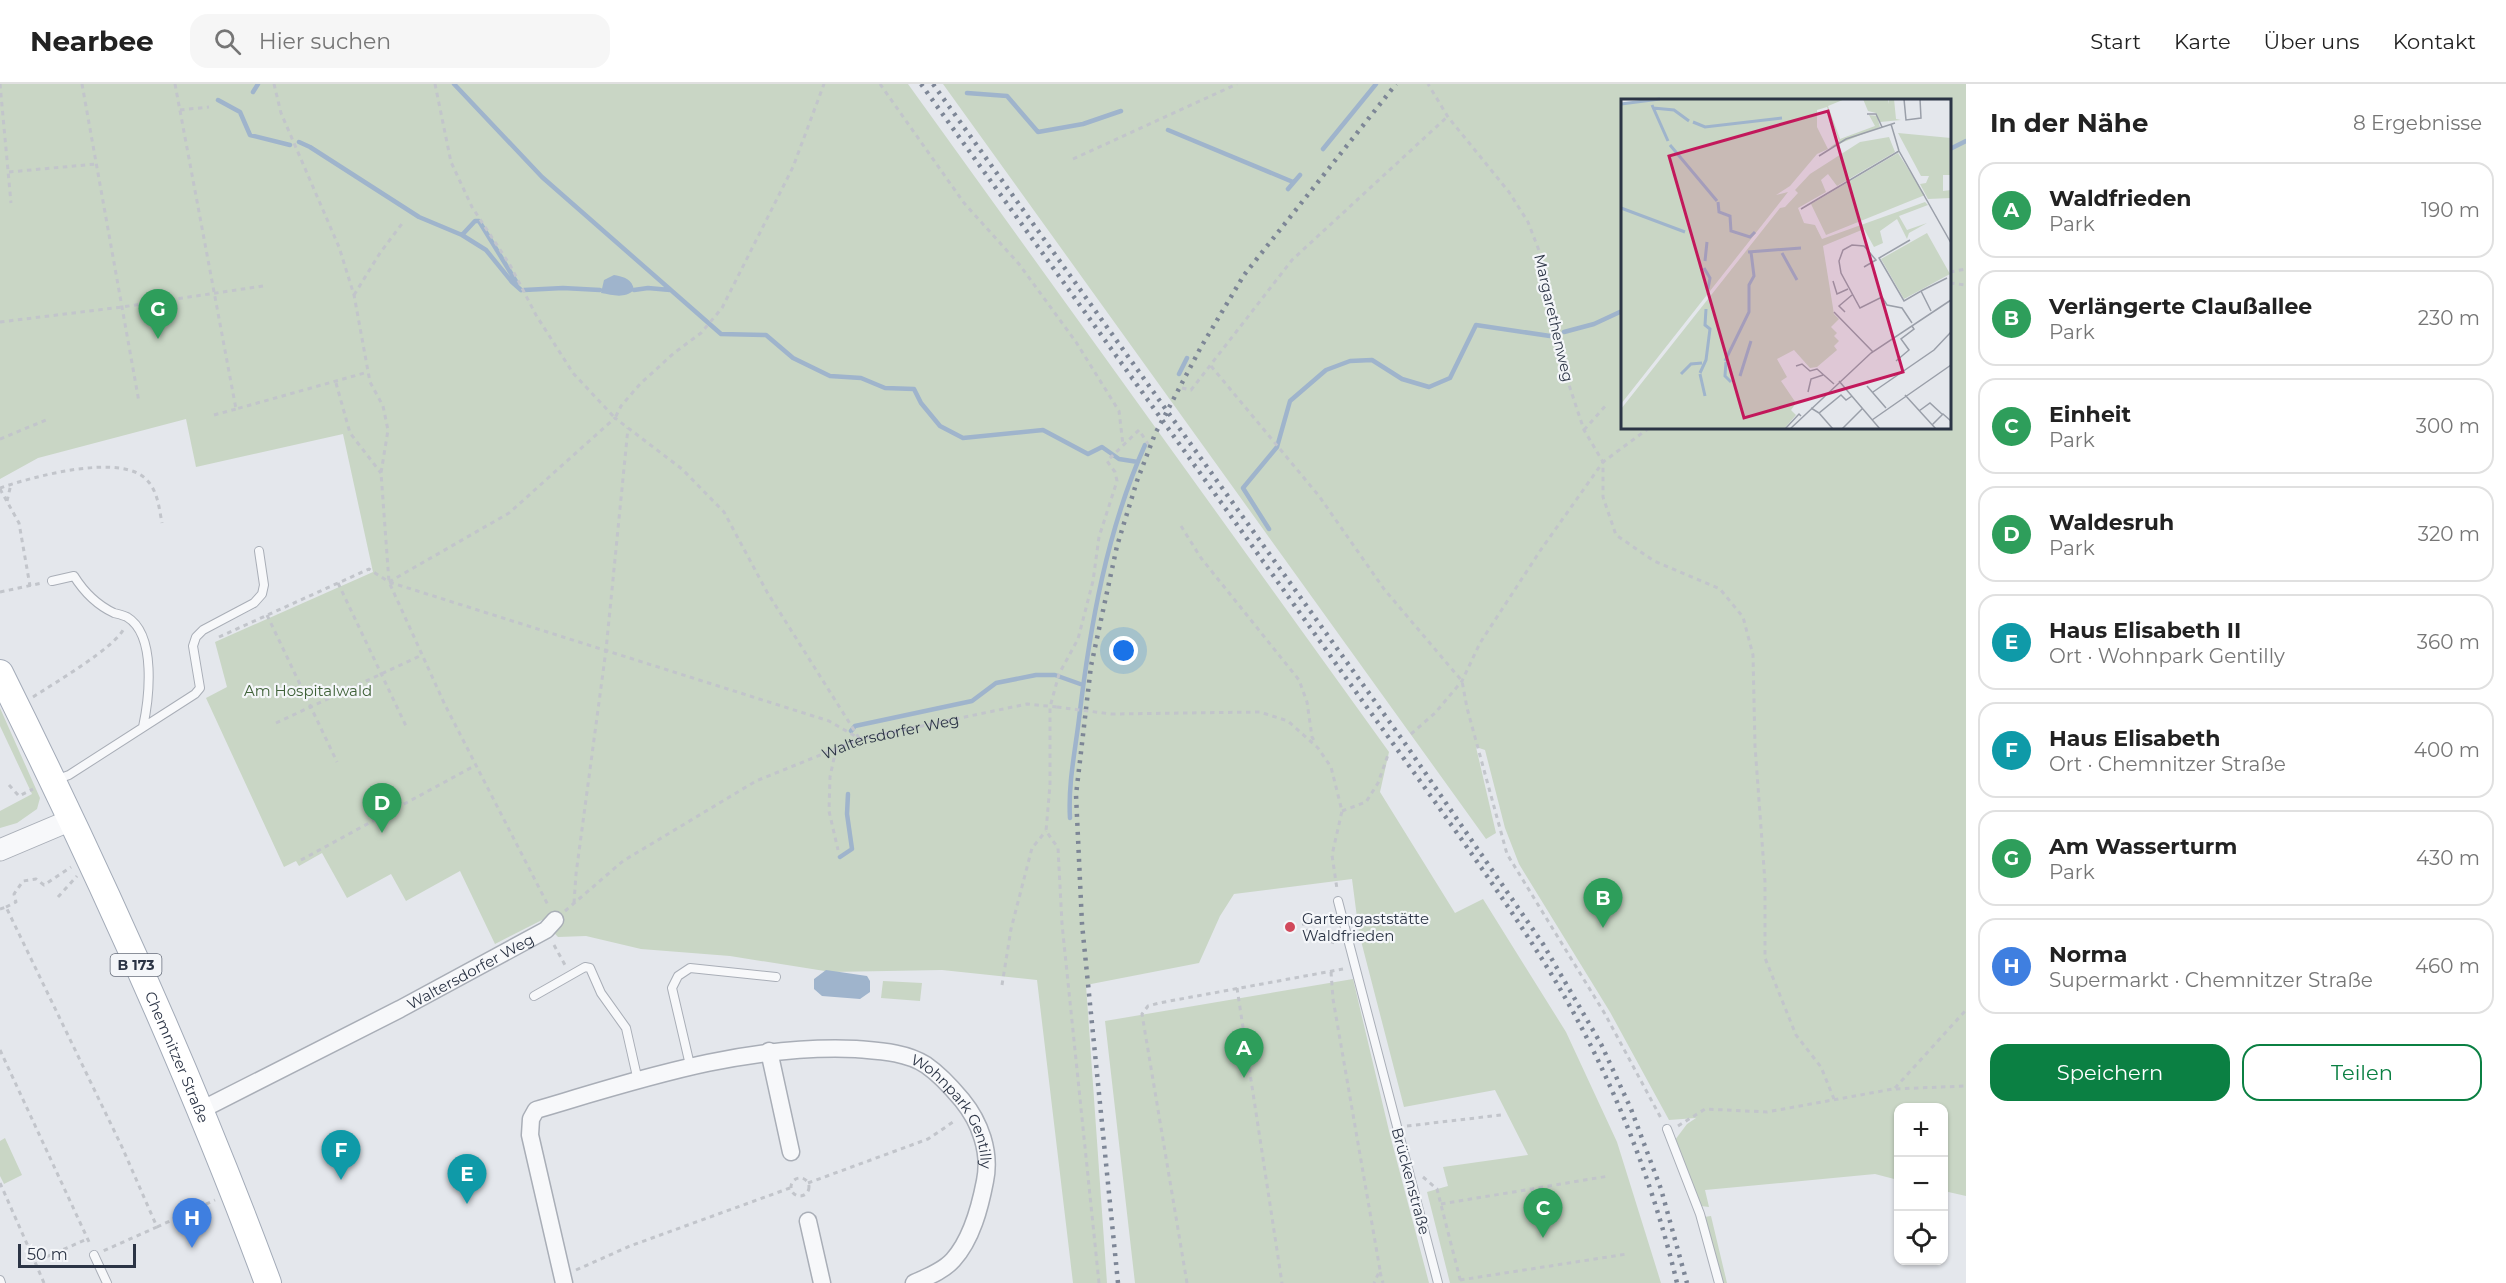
<!DOCTYPE html>
<html lang="de">
<head>
<meta charset="utf-8">
<style>
	body { margin:0; font-family:Montserrat,sans-serif; background:#f6f6f6; color:#222 }
	.controls { position:absolute; right:18px; bottom:18px; display:grid; overflow:hidden; border-radius:12px; box-shadow:0 2px 4px #0004 }
	.controls button { width:54px; height:54px; display:grid; place-items:center; padding:0; border:0; border-bottom:2px solid #e0e0e0; background:#fff; color:#222; font:30px sans-serif }
	.scale { position:absolute; left:18px; bottom:15px; width:118px; box-sizing:border-box; padding-left:6px; border:3px solid #2b3445; border-top:0; font-size:16px; line-height:21px; white-space:nowrap; color:#2b3445; -webkit-text-stroke:4px #f4f6f9; paint-order:stroke }
	.you { position:absolute; left:1124px; top:567px; width:21px; height:21px; margin:-15px; border:4px solid #fff; border-radius:50%; background:#1a73e8; box-shadow:0 0 0 9px #1a73e833 }
	.badge { display:grid; place-items:center; width:39px; height:39px; border-radius:50%; background:#0b8043; color:#fff; font-size:20px; font-weight:700 }
	.pin { position:absolute; translate:-50% -50px; filter:drop-shadow(0 2px 3px #0008) }
	.pin::after { content:''; position:absolute; top:32px; width:21px; height:18px; background:inherit; clip-path:polygon(0 0,100% 0,50% 100%) }
	.list { margin:0; padding:0; list-style:none }
	h2 { display:flex; justify-content:space-between; align-items:center; height:78px; margin:0; padding:0 24px; font-size:26px }
	h2 small { font-size:20px; font-weight:400; color:#767676 }
	.list li { display:grid; grid-template-columns:39px 1fr auto; gap:18px; align-items:center; box-sizing:border-box; height:96px; margin:0 12px 12px; padding:0 12px; border:2px solid #e0e0e0; border-radius:18px }
	.list b { display:block; font-size:22px; white-space:nowrap }
	.list p { margin:0; font-size:20px; white-space:nowrap; color:#767676 }
	.list em { font-size:20px; font-style:normal; color:#767676 }
	.actions { display:flex; gap:12px; padding:18px 24px }
	.actions a { flex:1; padding:14px 0; border:2px solid #0b8043; border-radius:18px; text-align:center; font-size:21px; color:#0b8043 }
	.actions .main { background:#0b8043; color:#fff }
	.icon { flex:none; width:33px; height:33px; fill:none; stroke:currentColor; stroke-width:2; stroke-linecap:round; stroke-linejoin:round }
	.map { position:relative; flex:none; width:1966px; height:1199px; overflow:hidden }
	header { display:flex; align-items:center; gap:36px; box-sizing:border-box; height:84px; padding:0 30px; background:#fff; border-bottom:2px solid #e0e0e0 }
	header strong { font-size:28px }
	nav { display:flex; gap:33px; margin-inline-start:auto; font-size:21px }
	.search { width:420px; height:54px; background:#f6f6f6; display:flex; align-items:center; gap:15px; box-sizing:border-box; padding:0 21px; border-radius:18px; color:#767676; font-size:22px }
	main { display:flex }
	aside { flex:1; background:#fff }
	.map>svg:first-child { display:block }
	.green { fill:#c9d6c5; fill-rule:evenodd }
	.water { fill:#9fb4cc }
	.lines { fill:none; stroke-linecap:round; stroke-linejoin:round }
	.stream { stroke:#9fb4cc; stroke-width:4.5 }
	.service-casing { stroke:#a9aeb7; stroke-width:10 }
	.minor-casing { stroke:#a9aeb7; stroke-width:19 }
	.tertiary-casing { stroke:#a9aeb7; stroke-width:23 }
	.primary-casing { stroke:#a3abb8; stroke-width:28 }
	.path { stroke:#c2c5cb; stroke-width:3; stroke-dasharray:4.5 4.5; stroke-linecap:butt }
	.service { stroke:#f7f8fa; stroke-width:8 }
	.minor { stroke:#f7f8fa; stroke-width:16 }
	.tertiary { stroke:#f7f8fa; stroke-width:21 }
	.primary { stroke:#fff; stroke-width:26 }
	.rail { stroke:#7d8696; stroke-width:4.5; stroke-dasharray:3 6; stroke-linecap:butt }
	.path-bridge { stroke:#c2c5cb; stroke-width:3; stroke-dasharray:4.5 4.5; stroke-linecap:butt }
	.poi-dot { fill:#d1495b; stroke:#f4f6f9; stroke-width:2 }
	.labels { text-anchor:middle; dominant-baseline:central; stroke-width:4.5; stroke-linejoin:round; paint-order:stroke }
	.shield { fill:#f4f6f9; stroke:#676e7b; stroke-width:1.5 }
	.shield-label { font-size:14px; font-weight:bold; fill:#2b3445 }
	.street-label { font-size:15px; fill:#2b3445; stroke:#f4f6f9 }
	.park-label { font-size:15px; fill:#3f6138; stroke:#f4f6f9 }
	.poi-label { font-size:15px; fill:#2b3445; stroke:#f4f6f9; text-anchor:start }
	.inset-river { fill:none; stroke:#9fb4cc; stroke-width:3 }
	.inset-road { fill:none; stroke:#9a9fa9; stroke-width:1.5 }
	.view { fill:#c2185b; fill-opacity:0.15; stroke:#c2185b; stroke-width:3 }
	.inset-edge { fill:none; stroke:#2b3445; stroke-width:3 }
</style>
</head>
<body>
<header>
<strong>Nearbee</strong>
<div class="search"><svg class="icon" aria-label="search" viewBox="0 0 24 24"><circle cx="10" cy="10" r="6"/><path d="M15 15l6 6"/></svg>Hier suchen</div>
<nav><a>Start</a><a>Karte</a><a>Über uns</a><a>Kontakt</a></nav>
</header>
<main>
<div class="map">
<svg width="1966" height="1199" viewBox="0 0 1966 1199">
	<rect width="100%" height="100%" fill="#e4e7ec"/>
	<path class="green" d="M0 0H908L1389 668 1380 708 1455 829 1483 815 1566 948 1617 1058 1661 1199H1450L1427 1108 1448 1102 1443 1083 1528 1071 1495 1006 1404 1023 1359 849 1352 795 1234 810 1220 832 1199 879 1086 901 1107 1199H1073L1037 896 942 886 831 888 730 872 641 865 586 852 558 853 542 836 495 860 460 787 406 817 391 790 347 814 322 769 299 782 296 777 284 783 206 614 227 603 215 558 373 488 343 350 196 383 186 335 38 374 0 395Z
		M943 0H1966V1112L1944 1107V1024H1898V1096L1875 1090 1705 1106 1709 1123 1701 1122 1675 1056 1687 1040 1696 1034 1669 1036 1610 928 1519 780 1505 744 1485 666 1476 663 1496 749 1486 755ZM1622 16H1950V344H1622Z
		M0 624 40 714 37 725 17 739 0 744V727L32 710 0 642Z
		M1353 895 1390 1051 1429 1199H1135L1105 937Z
		M883 897 922 899 920 917 881 914Z
		M5 1054 22 1091 4 1100 0 1092V1057Z
		M1711 1132 1727 1199H1723L1704 1133Z"/>
	<path class="water" d="M614 191C625 193 632 195 634 206 624 215 613 211 601 209L604 196Z
		M826 886 867 892 870 897V908L860 915 822 912 814 905V895Z"/>
	<g class="lines">
		<path class="stream" d="M454 0 542 93 721 250 766 251 793 274 830 292 861 294 885 304 914 305 921 319 940 342 963 354 1043 346 1088 370 1102 363 1119 375 1138 378
			M253 8 258 0
			M967 9 1007 12 1038 48 1083 40 1121 27
			M218 16 240 28 250 51 290 61
			M1168 46 1293 98
			M299 58 310 63 419 133 462 151 486 166 512 198 521 206
			M1323 65 1376 0
			M1950 65 1966 57
			M1288 105 1300 91
			M462 151 475 137H479L517 199
			M524 206 563 204 600 206
			M634 206 648 204 670 206
			M1564 248 1594 240 1622 227
			M1179 290 1187 274
			M1269 445 1243 404 1277 363 1290 317 1326 286 1350 277 1372 276 1402 295 1429 303 1450 294 1476 241 1550 252
			M851 647 855 642 972 617 996 599 1036 591H1055L1083 601
			M1070 734C1068 700 1075 668 1079 635 1090 542 1107 446 1145 361
			M840 773 852 765 847 730 848 710"/>
		<defs>
			<path id="service" d="M52 497 74 492C84 508 97 521 114 529 118 530 123 531 127 533 157 551 149 615 143 643
				M55 696 69 691 195 610 200 604 193 562 196 553 203 546 254 519 262 510 264 501 259 467
				M1338 817 1438 1199
				M534 912 585 883 590 884 601 909 626 944 638 997
				M690 981 672 904 678 892 690 884 776 893
				M1667 1045 1700 1130 1719 1199
				M94 1171 107 1199
				M0 1196 1 1199"/>
			<g id="minor">
				<path d="M769 967 791 1068"/>
				<path id="s2" d="M201 1026 400 925 546 846 555 836"/>
				<path d="M808 1137 822 1199"/>
				<path id="s3" d="M564 1199 530 1051 531 1035 536 1026C641 995 745 960 856 965 879 967 906 968 926 981 939 990 952 1004 962 1016 980 1038 991 1068 985 1097 980 1123 972 1155 953 1176 943 1187 927 1193 914 1199"/>
			</g>
			<path id="tertiary" d="M0 766 71 736"/>
			<g id="primary">
				<path id="s4" d="M0 589C99 788 191 991 268 1199"/>
			</g>
		</defs>
		<use href="#service" class="service-casing"/>
		<use href="#minor" class="minor-casing"/>
		<use href="#tertiary" class="tertiary-casing"/>
		<use href="#primary" class="primary-casing"/>
		<g class="path">
			<path d="M0 0 11 119"/>
			<path d="M82 0 139 318"/>
			<path d="M175 0 236 325 368 288"/>
			<path d="M274 0 281 29 339 163 354 211 370 298 383 322 388 346 381 389 389 498 445 621 549 823"/>
			<path d="M435 0 451 78 472 123 510 181 536 231 573 289 615 334 621 322 640 300 674 269 701 249 722 224 793 83 824 0"/>
			<path d="M880 0 964 119 1019 180 1076 258 1119 327 1123 361"/>
			<path d="M180 26 209 23"/>
			<path d="M1073 75 1237 0"/>
			<path d="M9 88 96 80"/>
			<path d="M1950 188 1966 185"/>
			<path d="M1950 199 1966 201"/>
			<path d="M354 211 380 169 404 137"/>
			<path d="M0 238 122 223 263 202"/>
			<path d="M1211 282 1319 412 1384 505 1462 597 1467 624 1507 770 1605 930 1662 1036"/>
			<path d="M336 299 350 349 381 389"/>
			<path d="M1182 304 1191 306 1292 176 1447 33"/>
			<path d="M214 331 236 325"/>
			<path d="M1649 344 1603 378V413L1616 451 1654 477 1720 505 1743 533 1753 571 1755 662 1765 798V874L1796 951 1821 983 1834 1015"/>
			<path d="M1584 346 1607 320"/>
			<path d="M0 355 46 336"/>
			<path d="M0 404C32 393 121 368 147 396 158 408 159 424 162 439"/>
			<path d="M0 405 19 439 30 502"/>
			<path d="M7 417 11 400"/>
			<path d="M1181 442 1201 474 1299 596 1307 618 1312 653 1316 660"/>
			<path d="M389 498 509 429 615 334 682 385 724 428 767 508 859 654"/>
			<path d="M338 499 406 642"/>
			<path d="M0 508 42 499"/>
			<path d="M267 531 337 678"/>
			<path d="M219 553 369 485 389 498 829 637 860 655"/>
			<path d="M33 613C53 600 116 563 124 544"/>
			<path d="M1111 630 1260 628 1288 637 1318 664 1331 683 1342 727 1332 771 1337 805"/>
			<path d="M276 639 422 571"/>
			<path d="M1411 650 1435 629 1462 597 1480 559 1540 467 1603 378 1584 346 1568 298 1557 251 1545 182 1528 138 1509 108 1448 33 1428 0"/>
			<path d="M836 665 830 693 829 727 838 766"/>
			<path d="M9 701 19 712 33 705"/>
			<path d="M1342 727 1366 718 1378 699 1389 668"/>
			<path d="M301 776 476 681"/>
			<path d="M58 813 77 792"/>
			<path d="M574 819 576 790 606 566 628 344"/>
			<path d="M6 823 16 818 14 810 23 797 36 795 44 801 71 783"/>
			<path d="M0 825 6 823 122 1063 157 1143 103 1167"/>
			<path id="s1" d="M565 827 623 777 756 697 860 655 1027 620 1057 623"/>
			<path d="M1302 840H1306L1308 848 1337 860"/>
			<path d="M554 861 565 881"/>
			<path d="M1331 888 1333 915 1380 1186 1374 1199"/>
			<path d="M1002 901 1011 845 1032 764 1046 747"/>
			<path d="M1237 904 1282 1199"/>
			<path d="M0 966 90 1160"/>
			<path d="M1895 1004 1966 926"/>
			<path d="M1407 1042 1501 1031"/>
			<path d="M1678 1042 1705 1025 1767 1028 1893 1005 1966 1002"/>
			<path d="M1423 1093 1437 1105 1461 1199"/>
			<circle cx="800" cy="1103" r="9"/>
			<path d="M0 1099 35 1178"/>
			<path d="M808 1099 928 1055 956 1036"/>
			<path d="M1441 1120 1609 1092"/>
			<path d="M157 1143 215 1116"/>
			<path d="M576 1186 630 1162 790 1104"/>
			<path d="M1380 1188 1383 1199"/>
			<path d="M1460 1196 1627 1170"/>
			<path d="M44 1199 35 1178 87 1155"/>
			<path d="M1099 1199 1062 840 1058 764 1046 747 1050 701V623L1059 590 1078 555 1093 497 1099 453 1117 397 1115 388 1107 377 1139 346 1148 360"/>
			<path d="M1187 1199 1142 930 1148 922 1159 919 1343 885"/>
		</g>
		<use href="#service" class="service"/>
		<use href="#minor" class="minor"/>
		<use href="#tertiary" class="tertiary"/>
		<use href="#primary" class="primary"/>
		<path class="rail" d="M921 0C1059 192 1197 384 1334 577 1401 672 1472 766 1535 864 1601 966 1649 1081 1677 1199
			M933 0 1404 658 1543 860 1601 960 1631 1025 1661 1105 1687 1199
			M1118 1199 1082 840 1076 711 1091 582 1117 462 1137 397 1155 350 1201 263 1244 191 1396 0"/>
		<path class="path-bridge" d="M1057 623 1111 630"/>
	</g>
	<circle class="poi-dot" cx="1290" cy="843" r="6"/>
	<g class="labels">
		<rect class="shield" x="110.5" y="870" width="51" height="22" rx="4.5"/>
		<g class="shield-label">
			<text x="136" y="881">B 173</text>
		</g>
		<g class="street-label">
			<text transform="translate(1554 234) rotate(77)">Margarethenweg</text>
			<text stroke="none"><textPath href="#s1" startOffset="374">Waltersdorfer Weg</textPath></text>
			<text stroke="none"><textPath href="#s2" startOffset="303">Waltersdorfer Weg</textPath></text>
			<text stroke="none"><textPath href="#s4" startOffset="423">Chemnitzer Straße</textPath></text>
			<text stroke="none"><textPath href="#s3" startOffset="633">Wohnpark Gentilly</textPath></text>
			<text transform="translate(1411 1097) rotate(75)">Brückenstraße</text>
		</g>
		<g class="park-label">
			<text x="308" y="606">Am Hospitalwald</text>
		</g>
		<g class="poi-label">
			<text x="1302" y="834">Gartengaststätte<tspan x="1302" dy="17">Waldfrieden</tspan></text>
		</g>
	</g>
	<g transform="translate(1621 15)">
		<rect width="330" height="330" fill="#e4e7ec"/>
		<path d="M35 0H224L207 7 219 40 254 27 248 16 256 17 259 28 208 49 218 42 206 8 196 11V28L207 50 196 55 169 87 155 96 167 93 0 305V6ZM242 0H267L268 5V0H273L275 20 280 21 259 23 255 14 247 12ZM277 34 330 39V76H322V92L330 91V99L307 100 299 85 305 84 308 77H300ZM268 38 274 53 216 87 207 75 200 81 205 93 177 109 183 124 194 126 201 140 304 103 307 106 278 117 286 131 306 124 288 134 286 140 276 120 259 132 262 144 253 148 243 130 202 147 213 215 218 220 210 228 216 234 213 237 218 242 213 247 216 251 196 268 189 269 173 251 156 260 166 278 160 282 175 304 170 311 175 316 163 330H0V310L159 109 164 108 177 94 174 91 189 75 239 43ZM277 54 304 96 205 136 190 105ZM306 134 329 175 283 200 260 160Z" fill="#c9d6c5"/>
		<path class="inset-river" d="M0 5 39 0M31 6 47 42M32 9 53 11 68 22M72 23 84 28 161 19M49 46 96 102M97 103 98 113 109 117 110 132 129 138 134 133M0 109 64 133M127 153 180 149M161 154 176 181M84 162 86 143M83 169 89 179 87 190M104 262 128 213V186L133 177 130 153M105 263 104 277 110 283M79 274 85 261 89 230 84 226 85 210M60 275 70 265 81 264M79 275 84 297M119 277 130 242"/>
		<path class="inset-road" d="M283 0 285 21 300 19 299 0M246 15H255L261 28M270 25 278 52 330 144M198 57 225 40 274 24M180 110 278 52M289 141 258 159 283 202 300 192 310 212M243 168 255 161 243 147 231 146 222 151 218 162 220 174 239 209 261 198 266 206 281 209 291 224M212 182 216 195 227 190M300 192 326 179M213 213 252 253M224 213 218 207 231 196M275 262 288 251 280 240 293 230 291 227M175 267 181 265 189 272 196 270 213 285M218 282 259 330M246 287 265 309M187 293 190 280 202 276M252 293 313 251 330 233M284 296 315 330M190 309 198 314 220 296 225 301 231 297M298 312 309 304 322 316M198 314 212 330M251 321 330 266M311 326 322 315 330 322M164 330 178 315 180 317M169 330 250 254 330 201M221 330 242 309"/>
		<path class="view" d="M207 12 282 273 123 319 48 57Z"/>
		<rect width="330" height="330" class="inset-edge"/>
	</g>
</svg>
<div class="controls">
<button>+</button>
<button>−</button>
<button><svg class="icon" aria-label="locate" viewBox="0 0 24 24"><circle cx="12" cy="12" r="6"/><path d="M12 2v4M12 18v4M2 12h4M18 12h4"/></svg></button>
</div>
<div class="scale">50 m</div>
<div class="you"></div>
<div class="pin badge" style="left:1244px;top:994px;background:#2e9e5b">A</div>
<div class="pin badge" style="left:1603px;top:844px;background:#2e9e5b">B</div>
<div class="pin badge" style="left:1543px;top:1154px;background:#2e9e5b">C</div>
<div class="pin badge" style="left:382px;top:749px;background:#2e9e5b">D</div>
<div class="pin badge" style="left:467px;top:1120px;background:#0f9aa8">E</div>
<div class="pin badge" style="left:341px;top:1096px;background:#0f9aa8">F</div>
<div class="pin badge" style="left:158px;top:255px;background:#2e9e5b">G</div>
<div class="pin badge" style="left:192px;top:1164px;background:#3f7fe0">H</div>
</div>
<aside>
<h2>In der Nähe<small>8 Ergebnisse</small></h2>
<ul class="list">
<li><span class="badge" style="background:#2e9e5b">A</span><div><b>Waldfrieden</b><p>Park</p></div><em>190 m</em></li>
<li><span class="badge" style="background:#2e9e5b">B</span><div><b>Verlängerte Claußallee</b><p>Park</p></div><em>230 m</em></li>
<li><span class="badge" style="background:#2e9e5b">C</span><div><b>Einheit</b><p>Park</p></div><em>300 m</em></li>
<li><span class="badge" style="background:#2e9e5b">D</span><div><b>Waldesruh</b><p>Park</p></div><em>320 m</em></li>
<li><span class="badge" style="background:#0f9aa8">E</span><div><b>Haus Elisabeth II</b><p>Ort · Wohnpark Gentilly</p></div><em>360 m</em></li>
<li><span class="badge" style="background:#0f9aa8">F</span><div><b>Haus Elisabeth</b><p>Ort · Chemnitzer Straße</p></div><em>400 m</em></li>
<li><span class="badge" style="background:#2e9e5b">G</span><div><b>Am Wasserturm</b><p>Park</p></div><em>430 m</em></li>
<li><span class="badge" style="background:#3f7fe0">H</span><div><b>Norma</b><p>Supermarkt · Chemnitzer Straße</p></div><em>460 m</em></li>
</ul>
<div class="actions"><a class="main">Speichern</a><a>Teilen</a></div>
</aside>
</main>
</body>
</html>
